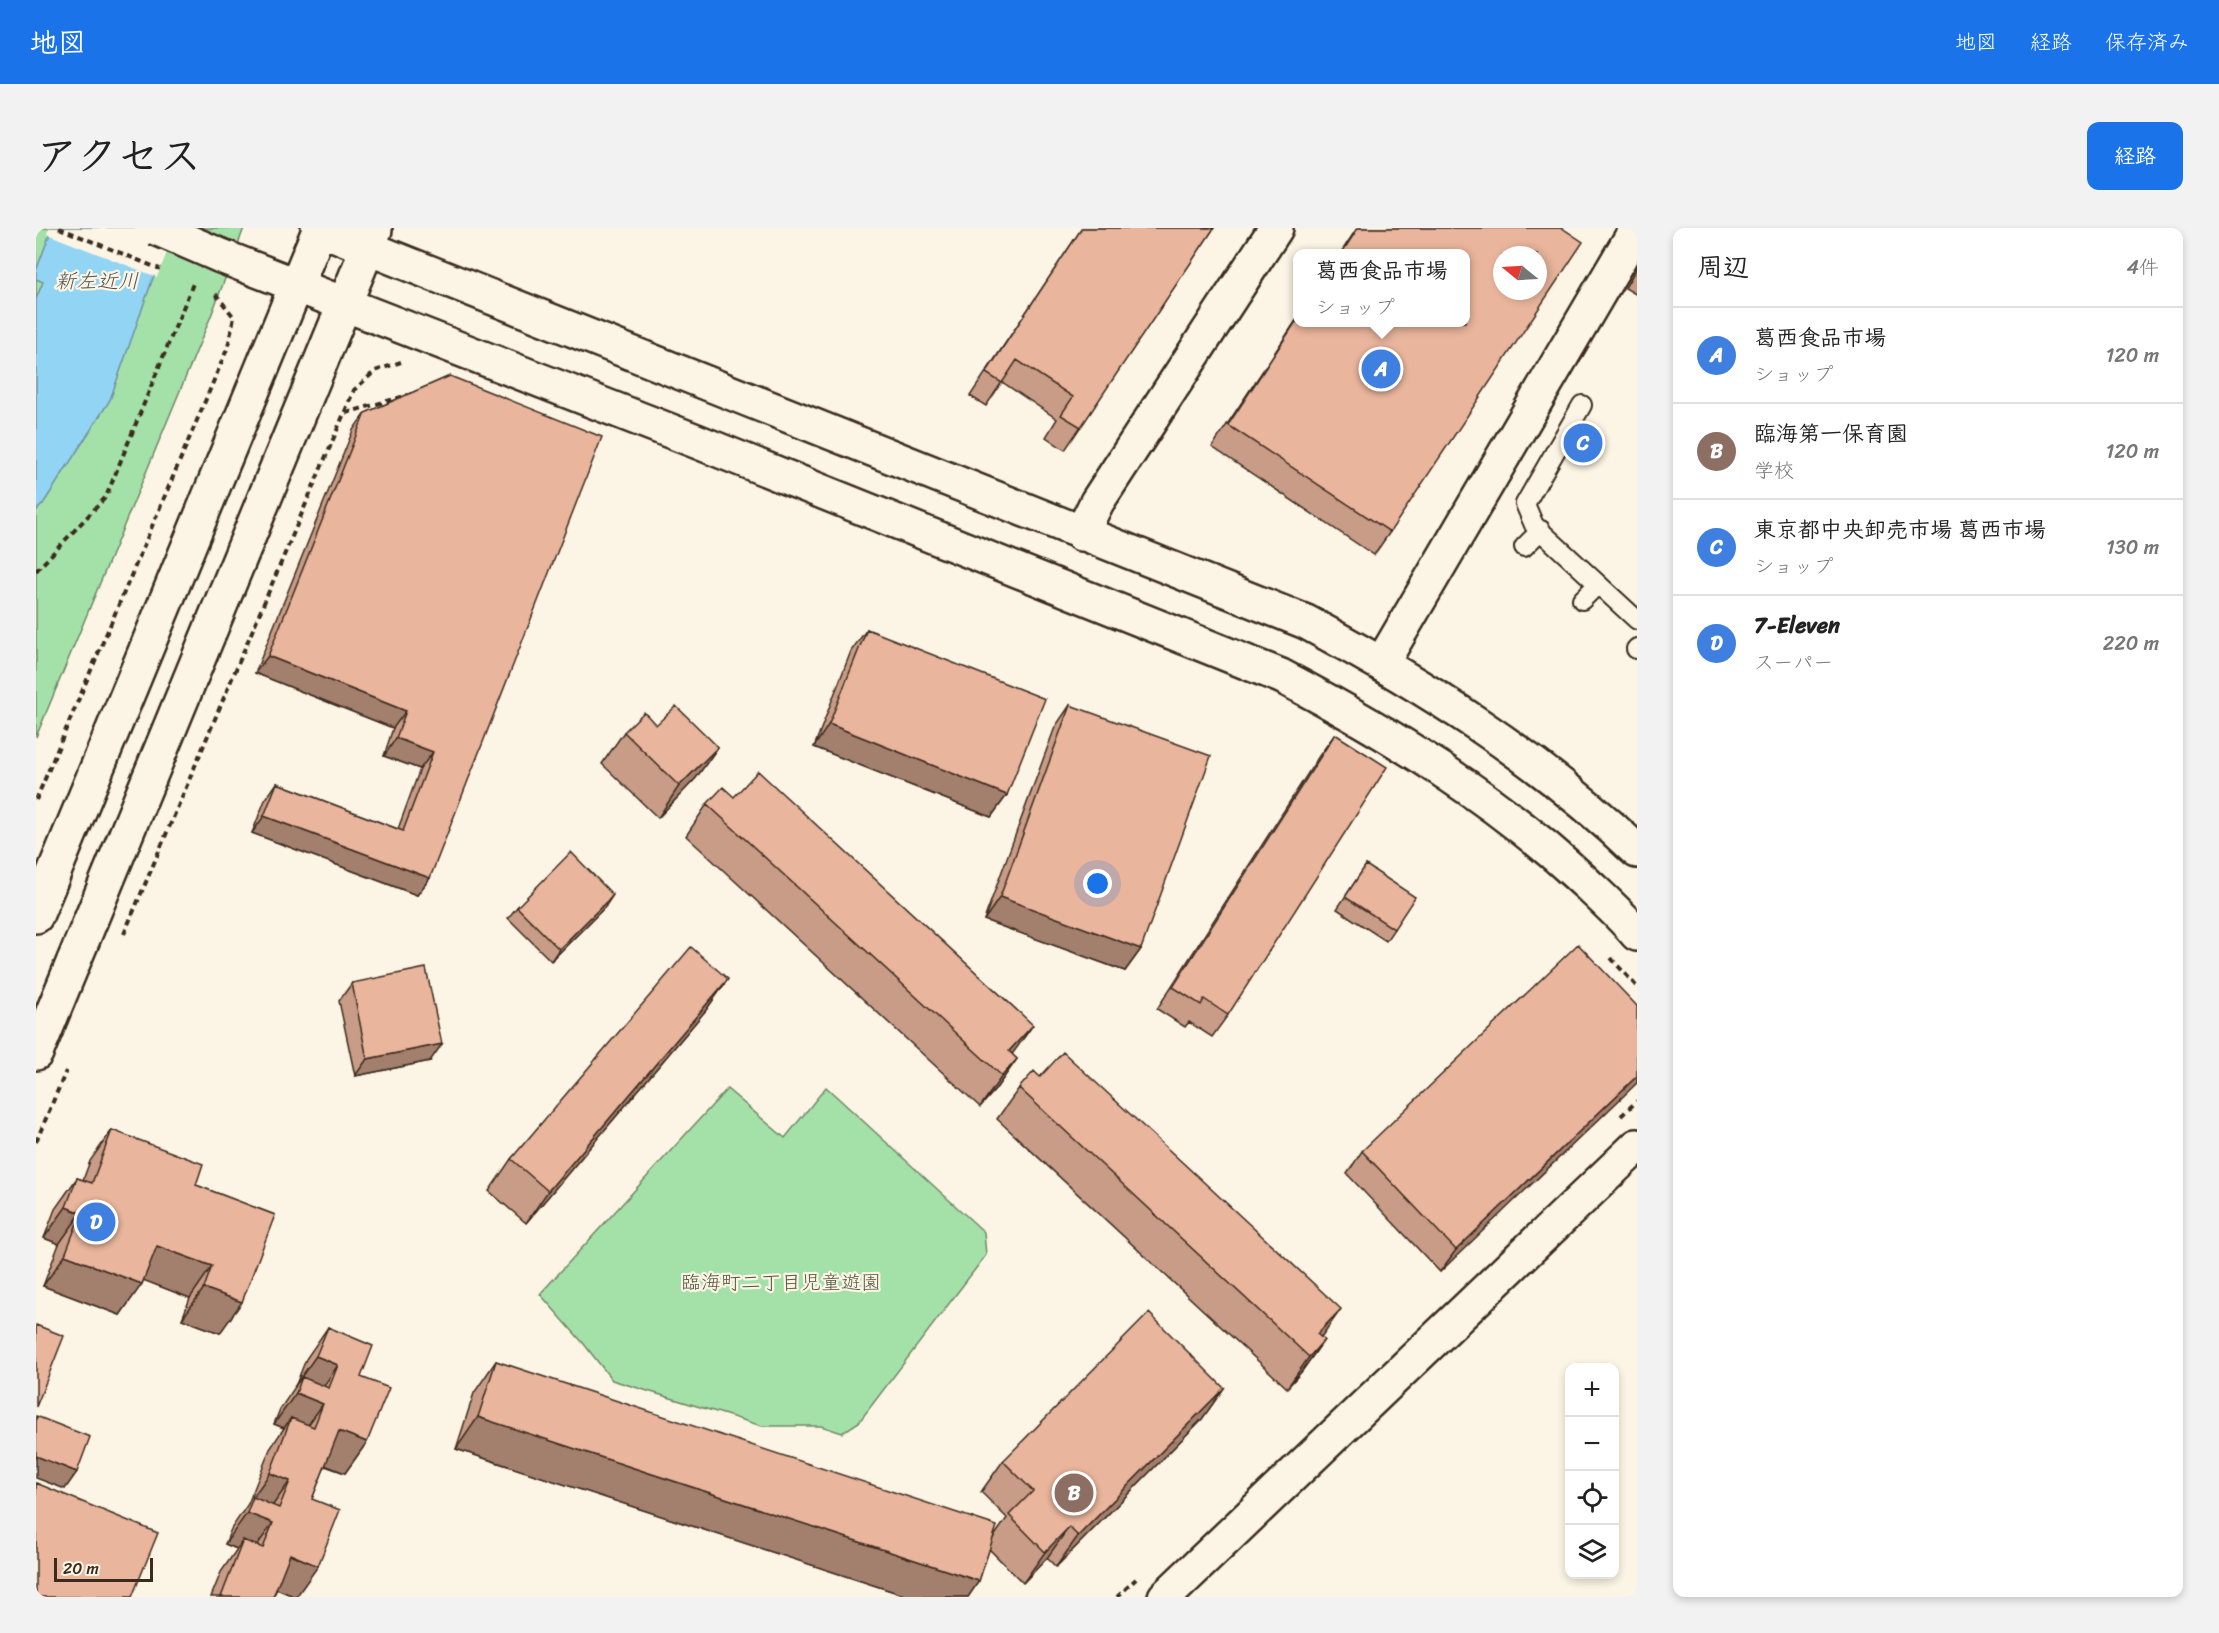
<!DOCTYPE html>
<html lang="ja">
<head>
<meta charset="utf-8">
<style>
	body { margin:0; font-family:Sriracha,"Klee One",sans-serif; background:#f2f2f2; color:#222 }
	.controls { position:absolute; right:18px; bottom:18px; display:grid; overflow:hidden; border-radius:12px; box-shadow:0 3px 9px #0003 }
	.controls button { width:54px; height:54px; display:grid; place-items:center; padding:0; border:0; border-bottom:2px solid #e0e0e0; background:#fff; color:#222; font:30px sans-serif }
	.compass { position:absolute; left:1457px; top:18px; width:54px; height:54px; border-radius:50%; background:#fff; box-shadow:0 3px 9px #0003; rotate:288deg }
	.scale { position:absolute; left:18px; bottom:15px; width:99px; box-sizing:border-box; padding-left:6px; border:3px solid #3b2a1e; border-top:0; font-size:16px; line-height:21px; white-space:nowrap; color:#3b2a1e; -webkit-text-stroke:4px #fcf5e5; paint-order:stroke }
	.you { position:absolute; left:1062px; top:656px; width:21px; height:21px; margin:-15px; border:4px solid #fff; border-radius:50%; background:#1a73e8; box-shadow:0 0 0 9px #1a73e833 }
	.badge { display:grid; place-items:center; width:39px; height:39px; border-radius:50%; background:#1a73e8; color:#fff; font-size:20px; font-weight:700 }
	.pin { position:absolute; translate:-50% -50%; border:3px solid #fff; box-shadow:0 2px 6px #0006 }
	.popup { position:absolute; left:1257px; top:21px; width:177px; height:78px; box-sizing:border-box; display:grid; place-content:center; border-radius:12px; background:#fff; filter:drop-shadow(0 2px 4px #0005); font-size:20px; white-space:nowrap; color:#767676 }
	.popup b { font-size:22px; color:#222 }
	.popup::after { content:''; position:absolute; left:50%; top:100%; margin-left:-12px; border:12px solid transparent; border-top-color:#fff }
	.list { margin:0; padding:0; list-style:none }
	h2 { display:flex; justify-content:space-between; align-items:center; height:78px; margin:0; padding:0 24px; font-size:26px }
	h2 small { font-size:20px; font-weight:400; color:#767676 }
	.list li { display:grid; grid-template-columns:39px 1fr auto; gap:18px; align-items:center; box-sizing:border-box; height:96px; padding:0 24px; border-top:2px solid #e0e0e0 }
	.list b { display:block; font-size:22px; white-space:nowrap }
	.list p { margin:0; font-size:20px; white-space:nowrap; color:#767676 }
	.list em { font-size:20px; font-style:normal; color:#767676 }
	.icon { flex:none; width:33px; height:33px; fill:none; stroke:currentColor; stroke-width:2; stroke-linecap:round; stroke-linejoin:round }
	.map { position:relative; flex:none; width:1601px; height:1369px; overflow:hidden; border-radius:12px }
	header { display:flex; align-items:center; gap:36px; box-sizing:border-box; height:84px; padding:0 30px; background:#1a73e8; color:#fff }
	header strong { font-size:28px }
	nav { display:flex; gap:33px; margin-inline-start:auto; font-size:21px }
	.intro { display:flex; align-items:center; justify-content:space-between; box-sizing:border-box; height:144px; padding:0 36px }
	h1 { margin:0; font-size:42px }
	.button { padding:15px 27px; border-radius:12px; background:#1a73e8; color:#fff; font-size:21px; font-weight:700 }
	main { display:flex; gap:36px; padding:0 36px }
	aside { flex:1; background:#fff; border-radius:12px; box-shadow:0 3px 9px #0003 }
	.map>svg:first-child { display:block }
	.green { fill:#a4e1a8; stroke:#708663; stroke-width:1.5 }
	.water { fill:#92d4f4; stroke:#6f909e; stroke-width:1.5 }
	.pier { fill:#fcf5e5 }
	.lines { fill:none; stroke-linecap:round; stroke-linejoin:round }
	.lane-casing { stroke:#3b2a1e; stroke-width:22 }
	.secondary-casing { stroke:#3b2a1e; stroke-width:38 }
	.path { stroke:#3b2a1e; stroke-width:4; stroke-dasharray:6 4.5; stroke-linecap:butt }
	.lane { stroke:#fcf5e5; stroke-width:18 }
	.secondary { stroke:#fcf5e5; stroke-width:33 }
	.secondary-bridge-casing { stroke:#3b2a1e; stroke-width:38; stroke-linecap:butt }
	.path-bridge { stroke:#3b2a1e; stroke-width:4; stroke-dasharray:6 4.5; stroke-linecap:butt }
	.secondary-bridge { stroke:#fcf5e5; stroke-width:33 }
	.wall { fill:#c89c86; stroke:#3b2a1e; stroke-width:1.5 }
	.shaded-wall { fill:#a37f6d; stroke:#3b2a1e; stroke-width:1.5 }
	.building { fill:#e9b59c; stroke:#3b2a1e; stroke-width:1.5; fill-rule:evenodd }
	.labels { text-anchor:middle; dominant-baseline:central; stroke-width:4.5; stroke-linejoin:round; paint-order:stroke }
	.park-label { font-size:20px; fill:#555840; stroke:#fcf5e5 }
	.water-label { font-size:21px; font-style:italic; fill:#515454; stroke:#fcf5e5 }
</style>
</head>
<body>
<header>
<strong>地図</strong>
<nav><a>地図</a><a>経路</a><a>保存済み</a></nav>
</header>
<div class="intro"><h1>アクセス</h1><a class="button">経路</a></div>
<main>
<div class="map">
<svg width="1601" height="1369" viewBox="0 0 1601 1369">
	<rect width="100%" height="100%" fill="#fcf5e5"/>
	<filter id="ink" filterUnits="userSpaceOnUse"><feTurbulence type="fractalNoise" baseFrequency=".0167" numOctaves="2"/><feDisplacementMap in="SourceGraphic" scale="12" xChannelSelector="R" yChannelSelector="G"/><feConvolveMatrix kernelMatrix="1 2 1 2 8 2 1 2 1" color-interpolation-filters="sRGB"/></filter>
	<g filter="url(#ink)">
		<path class="green" d="M0 0H208L175 88 0 509Z
			M790 859 948 1004 950 1027 823 1194 806 1205 785 1198H726L576 1152 548 1116 504 1066 691 861 749 910Z"/>
		<path class="water" d="M16 0H138L117 50 74 172 7 276 0 283V71L7 54 0 51V43Z"/>
		<path class="pier" d="M13 0H141L121 49 11 6Z"/>
		<g class="lines">
			<defs>
				<path id="lane" d="M1546 177 1489 276 1498 297 1601 392
					M1488 319 1505 302
					M1546 372 1562 356
					M1600 421 1601 420"/>
				<path id="secondary" d="M282 0 1270 394C1389 458 1504 530 1601 623
					M185 28 660 213 1245 448C1354 505 1459 570 1549 654 1567 671 1585 687 1601 706
					M1045 306 1061 274 1240 0
					M1346 435 1601 0
					M0 688 284 0
					M0 825 339 2
					M1129 1369 1601 918"/>
			</defs>
			<use href="#lane" class="lane-casing"/>
			<use href="#secondary" class="secondary-casing"/>
			<path class="path" d="M310 185 372 167
				M0 343 70 269 158 53
				M0 572 192 119 198 89 177 63
				M88 706 318 162 339 143 365 134
				M1575 730 1601 759
				M1585 888 1601 873
				M0 914 30 843
				M1081 1369 1100 1351"/>
			<use href="#lane" class="lane"/>
			<use href="#secondary" class="secondary"/>
			<defs>
				<path id="secondary-bridge" d="M120 0 185 28"/>
			</defs>
			<use href="#secondary-bridge" class="secondary-bridge-casing"/>
			<path class="path-bridge" d="M23 0 124 41"/>
			<use href="#secondary-bridge" class="secondary-bridge"/>
		</g>
		<path class="wall" d="M1046 0H1178L1029 222 1010 209 1021 191 966 154 950 178 934 168Z
			M1321 0H1526L1354 304 1338 327 1176 219 1261 91V94L1429 26H1304Z
			M1601 39V67L1589 60Z
			M414 148 394 650 381 667 216 605 229 572 241 555 362 601 384 541 348 528 357 500 219 445 317 202 329 185Z
			M831 401 971 567 955 589 778 519 815 423Z
			M1034 477 1105 721 1089 743 948 692 1019 499Z
			M620 497 682 519 660 550 622 590 566 536 588 504Z
			M1299 506 1192 787 1176 809 1153 794 1149 799 1121 781 1283 528Z
			M671 576 981 831 959 862 944 879 650 608Z
			M1330 637 1358 701 1350 713 1301 681Z
			M481 679H569L515 733 472 690Z
			M692 751 670 782 490 995 453 963 475 931Z
			M316 755 394 833 319 848 303 773Z
			M1601 778 1404 1044 1311 946 1326 923Z
			M983 860 1288 1112 1266 1143 1251 1160 961 891Z
			M76 902 160 957 239 987 184 1105 146 1091 154 1070 108 1052 84 1087 7 1058 23 1016 8 1010 19 981 41 950 47 952 54 933Z
			M292 1099 325 1149 331 1214 309 1245 289 1238 276 1271 260 1369 241 1361 237 1369H175L185 1344 201 1321 189 1316 195 1301 212 1276 234 1221 248 1200 238 1196 244 1181 259 1159 270 1131Z
			M460 1133 957 1310 971 1290 945 1264 967 1233 1188 1160 1166 1191 1020 1339 1011 1330 987 1355 953 1321 943 1353 932 1369H874L420 1221 438 1165Z"/>
		<path class="shaded-wall" d="M232 428 370 483 357 500 219 445Z
			M793 496 971 567 955 589 778 519Z
			M360 510 397 524 384 541 348 528Z
			M682 519 660 550 622 590 643 558Z
			M228 588 394 650 381 667 216 605Z
			M577 667 569 679 515 733 523 721Z
			M964 669 1105 721 1089 743 948 692Z
			M692 751 670 782 490 995 512 963Z
			M997 797 975 828 973 823Z
			M406 816 394 833 319 848 331 831Z
			M981 831 959 862 944 879 966 848Z
			M1601 848V855L1404 1044 1420 1022Z
			M30 979 45 985 23 1016 8 1010Z
			M121 1018 176 1038 154 1070 99 1049Z
			M29 1027 106 1056 84 1087 7 1058Z
			M168 1060 206 1074 184 1105 146 1091Z
			M1305 1081 1283 1112 1281 1106Z
			M1288 1112 1266 1143 1251 1160 1273 1129Z
			M280 1128 302 1137 281 1168 266 1149 258 1159Z
			M1188 1160 1166 1191 1020 1339 1042 1308Z
			M260 1165 287 1176 265 1207 255 1190 248 1200 238 1196Z
			M442 1189 943 1353 932 1369H874L420 1221Z
			M303 1203 331 1214 309 1245 281 1234Z
			M0 1228 41 1244 29 1261 0 1250Z
			M234 1245 254 1253 232 1284 217 1269Z
			M211 1285 237 1295 215 1326 207 1312 201 1321 189 1316Z
			M1033 1299 1011 1330 987 1355 1009 1324Z
			M254 1326 282 1338 260 1369 233 1358Z"/>
		<path class="building" d="M1046 0H1178L1045 199 1025 187 1037 169 981 132 966 155 950 145Z
			M1322 0H1526L1547 14 1354 304 1192 197 1261 92V94H1429V26H1305ZM1466 27H1502V63H1466Z
			M414 148 566 209 394 650 228 588 241 555 367 603 397 524 360 510 370 483 232 428 329 185Z
			M831 401 1009 471 971 567 793 496Z
			M1034 477 1175 528 1105 721 964 669Z
			M640 478 682 519 643 558 588 504 608 484 620 497Z
			M1299 506 1351 539 1192 787 1168 771 1165 777 1137 759Z
			M722 543 997 797 973 823 981 831 966 848 671 576 687 559 698 569Z
			M535 624 577 667 523 721 481 679Z
			M1330 637 1379 669 1358 701 1309 669Z
			M1542 716 1601 778V848L1420 1022 1326 923Z
			M655 719 692 751 512 963 475 931Z
			M390 740 406 816 331 831 316 755Z
			M1027 824 1305 1081 1281 1106 1288 1112 1273 1129 983 860 998 843 1004 849Z
			M76 902 167 936 160 957 239 987 206 1074 168 1060 176 1038 121 1018 106 1056 29 1027 45 985 30 979 41 950 56 955Z
			M1113 1085 1188 1160 1042 1308 1033 1299 1009 1324 973 1287 997 1263 967 1233Z
			M0 1097 28 1108 0 1179Z
			M292 1099 337 1118 325 1149 353 1160 331 1214 303 1203 276 1271 304 1282 282 1338 254 1326 237 1369H185L207 1312 227 1320 237 1295 211 1285 217 1269 243 1280 254 1253 234 1245 255 1190 278 1199 287 1176 260 1165 266 1149 293 1160 302 1137 280 1128Z
			M460 1133 961 1298 943 1353 442 1189Z
			M0 1188 54 1209 41 1244 0 1228Z
			M0 1255 122 1305 96 1369H0Z"/>
	</g>
	<g class="labels">
		<g class="park-label">
			<text x="745" y="1054">臨海町二丁目児童遊園</text>
		</g>
		<g class="water-label">
			<text x="61" y="53">新左近川</text>
		</g>
	</g>
</svg>
<div class="controls">
<button>+</button>
<button>−</button>
<button><svg class="icon" aria-label="locate" viewBox="0 0 24 24"><circle cx="12" cy="12" r="6"/><path d="M12 2v4M12 18v4M2 12h4M18 12h4"/></svg></button>
<button><svg class="icon" aria-label="layers" viewBox="0 0 24 24"><path d="M12 4l9 5-9 5-9-5zM3 14l9 5 9-5"/></svg></button>
</div>
<svg class="compass" viewBox="-18 -18 36 36"><path d="M0-13l5 13h-10z" fill="#e53935"/><path d="M0 13l5-13h-10z" fill="#767676"/></svg>
<div class="scale">20 m</div>
<div class="you"></div>
<div class="pin badge" style="left:1345px;top:141px;background:#3f7fe0">A</div>
<div class="popup"><b>葛西食品市場</b>ショップ</div>
<div class="pin badge" style="left:1038px;top:1265px;background:#8d6e63">B</div>
<div class="pin badge" style="left:1547px;top:215px;background:#3f7fe0">C</div>
<div class="pin badge" style="left:60px;top:994px;background:#3f7fe0">D</div>
</div>
<aside>
<h2>周辺<small>4件</small></h2>
<ul class="list">
<li><span class="badge" style="background:#3f7fe0">A</span><div><b>葛西食品市場</b><p>ショップ</p></div><em>120 m</em></li>
<li><span class="badge" style="background:#8d6e63">B</span><div><b>臨海第一保育園</b><p>学校</p></div><em>120 m</em></li>
<li><span class="badge" style="background:#3f7fe0">C</span><div><b>東京都中央卸売市場 葛西市場</b><p>ショップ</p></div><em>130 m</em></li>
<li><span class="badge" style="background:#3f7fe0">D</span><div><b>7-Eleven</b><p>スーパー</p></div><em>220 m</em></li>
</ul>
</aside>
</main>
</body>
</html>
